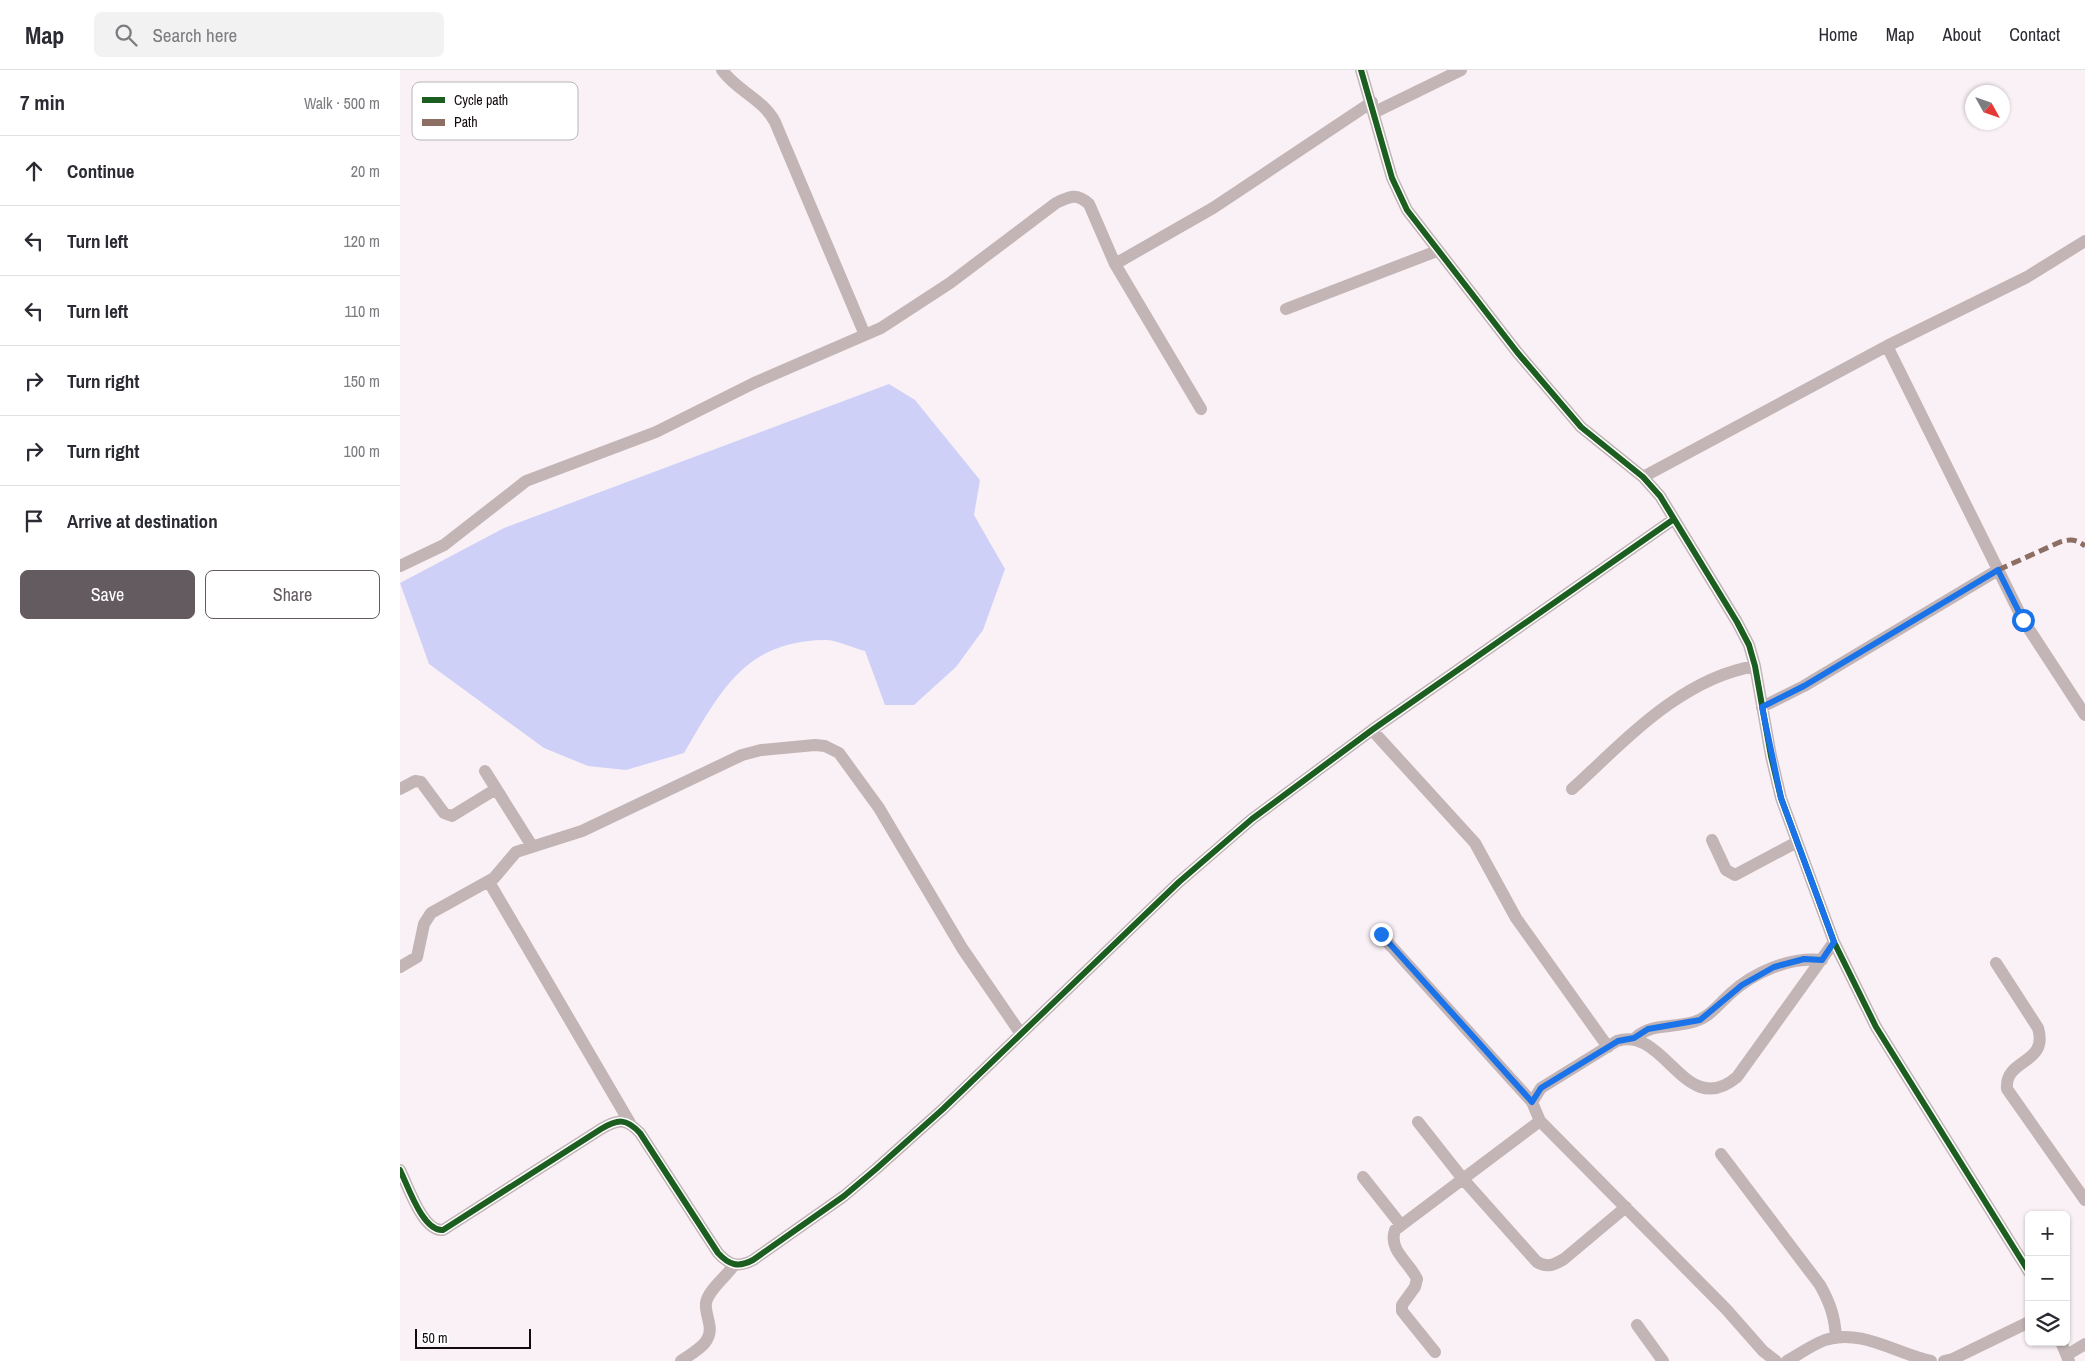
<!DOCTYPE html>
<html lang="en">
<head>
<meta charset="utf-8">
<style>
	body { margin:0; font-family:"Archivo Narrow",sans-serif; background:#f2f2f3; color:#2b2b33 }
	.controls { position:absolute; right:15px; bottom:15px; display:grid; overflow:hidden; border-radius:8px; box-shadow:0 1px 4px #0004 }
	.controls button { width:45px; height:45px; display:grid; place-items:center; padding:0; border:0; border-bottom:1px solid #e1e1e2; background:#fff; color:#2b2b33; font:25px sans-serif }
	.compass { position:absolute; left:1565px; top:15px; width:45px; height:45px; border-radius:50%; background:#fff; box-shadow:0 1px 4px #0004; rotate:130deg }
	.scale { position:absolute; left:15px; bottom:12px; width:116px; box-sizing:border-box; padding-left:5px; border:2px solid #130a0f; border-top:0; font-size:14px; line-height:18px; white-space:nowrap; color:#130a0f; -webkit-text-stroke:4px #fff; paint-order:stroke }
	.stop { position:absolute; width:15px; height:15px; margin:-11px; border:4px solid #1a73e8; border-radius:50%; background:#fff }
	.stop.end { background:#1a73e8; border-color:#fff; box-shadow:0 1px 5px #0008 }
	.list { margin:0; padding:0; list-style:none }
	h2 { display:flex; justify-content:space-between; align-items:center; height:65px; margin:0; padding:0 20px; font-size:21px }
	h2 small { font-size:16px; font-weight:400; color:#7c7c81 }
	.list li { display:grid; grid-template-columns:32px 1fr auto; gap:15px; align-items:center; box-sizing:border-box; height:70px; padding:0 20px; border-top:1px solid #e1e1e2 }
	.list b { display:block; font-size:19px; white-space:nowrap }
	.list em { font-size:16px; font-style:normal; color:#7c7c81 }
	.actions { display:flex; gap:10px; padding:15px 20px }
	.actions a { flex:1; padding:11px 0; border:1px solid #645b60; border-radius:8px; text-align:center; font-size:18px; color:#645b60 }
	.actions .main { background:#645b60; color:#fff }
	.icon { flex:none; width:28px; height:28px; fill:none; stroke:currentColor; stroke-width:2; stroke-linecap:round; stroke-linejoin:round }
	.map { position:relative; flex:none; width:1685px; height:1291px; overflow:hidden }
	header { display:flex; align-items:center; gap:30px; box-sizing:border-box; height:70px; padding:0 25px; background:#fff; border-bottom:1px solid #e1e1e2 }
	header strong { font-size:24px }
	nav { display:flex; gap:28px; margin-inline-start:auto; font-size:18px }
	.search { width:350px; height:45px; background:#f2f2f3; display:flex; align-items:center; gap:12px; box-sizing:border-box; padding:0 18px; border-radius:8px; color:#7c7c81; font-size:19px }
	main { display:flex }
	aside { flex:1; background:#fff }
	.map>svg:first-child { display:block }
	.water { fill:#cfd0f7 }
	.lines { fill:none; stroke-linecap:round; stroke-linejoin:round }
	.minor { stroke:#c3b5b6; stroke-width:12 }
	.quiet { stroke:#8d6e63; stroke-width:5; stroke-dasharray:10 5; stroke-linecap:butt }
	.cycleway-casing { stroke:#fff; stroke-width:9 }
	.cycleway { stroke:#1b5e20; stroke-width:6 }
	.route { stroke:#1a73e8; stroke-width:6 }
	.key { fill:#fff; stroke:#b8b6b7; stroke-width:1 }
	.key-label { font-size:14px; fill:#130a0f }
</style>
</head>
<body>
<header>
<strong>Map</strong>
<div class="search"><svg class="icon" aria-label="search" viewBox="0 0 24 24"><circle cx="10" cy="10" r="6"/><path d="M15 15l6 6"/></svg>Search here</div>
<nav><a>Home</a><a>Map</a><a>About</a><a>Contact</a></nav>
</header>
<main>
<aside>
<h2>7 min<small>Walk · 500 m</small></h2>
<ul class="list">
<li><svg class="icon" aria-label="ahead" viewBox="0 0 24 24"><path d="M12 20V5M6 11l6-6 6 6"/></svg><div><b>Continue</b></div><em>20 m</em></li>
<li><svg class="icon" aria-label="left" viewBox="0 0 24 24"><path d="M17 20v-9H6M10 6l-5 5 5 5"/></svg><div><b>Turn left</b></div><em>120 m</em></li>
<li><svg class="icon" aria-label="left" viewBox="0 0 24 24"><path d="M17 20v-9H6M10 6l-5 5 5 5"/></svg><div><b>Turn left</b></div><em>110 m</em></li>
<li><svg class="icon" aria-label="right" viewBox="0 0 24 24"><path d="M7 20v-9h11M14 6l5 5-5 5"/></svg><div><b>Turn right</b></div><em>150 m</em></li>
<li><svg class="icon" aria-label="right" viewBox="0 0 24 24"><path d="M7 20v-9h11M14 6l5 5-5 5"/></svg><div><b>Turn right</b></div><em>100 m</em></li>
<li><svg class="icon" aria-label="arrive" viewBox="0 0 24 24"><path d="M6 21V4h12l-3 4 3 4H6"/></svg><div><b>Arrive at destination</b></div></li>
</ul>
<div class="actions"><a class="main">Save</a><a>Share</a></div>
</aside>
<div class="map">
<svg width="1685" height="1291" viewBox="0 0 1685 1291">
	<rect width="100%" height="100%" fill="#faf1f6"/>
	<path class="water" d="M489 314 515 330 580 410 574 445 605 499 583 560 556 597 514 635H485L465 581C453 578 437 570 425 570 344 571 320 622 284 683L226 700 188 696 144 678 29 594 0 513 104 458Z"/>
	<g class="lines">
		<path class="minor" d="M322 0C337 21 363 29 375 52L465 265
			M961 0 992 108 1007 140 1117 282 1181 357 1243 407 1260 426 1337 552 1349 575 1355 596 1371 686 1381 728 1434 872 1476 957 1629 1202
			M975 42 1061 0
			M715 194 801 339
			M886 239 1037 181
			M1487 276 1623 550 1685 645
			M1243 407 1487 276 1627 207 1685 171
			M0 496 44 475 126 411 256 362 354 313 481 258 550 213 656 133C670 126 677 123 689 134L715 194 813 138 972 32
			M1362 637 1404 616 1598 500
			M972 660 1075 773 1116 848 1208 977
			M85 701 132 776
			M0 719 15 711 21 712 44 743 52 746 96 719
			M1172 719C1226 670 1280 609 1355 596
			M1312 770 1326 800 1335 805 1397 772
			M89 812 230 1053
			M981 865 1132 1032
			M1596 893 1638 958C1649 995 1604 988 1607 1019L1685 1130
			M0 897 17 887 24 854 31 843 94 808 116 782 182 761 342 685 361 680 415 675 425 676 439 683 479 738 562 878 621 964
			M1235 968C1253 951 1279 960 1301 949 1312 944 1320 933 1330 924 1354 902 1389 887 1422 890
			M1018 1052 1063 1109 1137 1192C1147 1198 1154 1195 1164 1189L1226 1137
			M1321 1084 1420 1215C1430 1233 1435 1247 1436 1268
			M0 1100C8 1116 23 1162 43 1160L201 1059C218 1049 226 1048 240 1063L318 1183C329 1195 338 1198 353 1190L444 1126 476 1099 543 1039 779 812 852 749 972 660 1274 449
			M963 1107 1001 1155
			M1237 1255 1263 1291
			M1661 1272 1669 1291
			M1035 1282 1002 1241V1235L1015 1217 1017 1209C1009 1192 988 1180 995 1160L1140 1051
			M1667 1285 1685 1274
			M281 1291C295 1281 314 1273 309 1253 308 1247 305 1239 306 1233 308 1220 326 1207 334 1195
			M1376 1291 1363 1281 1326 1239 1140 1051 1132 1032 1141 1018 1217 971C1265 955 1285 1051 1337 1007L1434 872
			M1387 1291C1399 1284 1412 1275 1425 1270 1461 1258 1497 1284 1531 1291
			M1544 1291 1553 1289 1629 1252"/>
		<path class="quiet" d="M1598 500 1660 472C1670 469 1676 469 1685 476"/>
		<defs>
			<path id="cycleway" d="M961 0 992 108 1007 140 1117 282 1181 357 1243 407 1260 426 1337 552 1349 575 1355 596 1371 686 1381 728 1434 872 1476 957 1629 1202
				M0 1100C8 1116 23 1162 43 1160L201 1059C218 1049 226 1048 240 1063L318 1183C329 1195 338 1198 353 1190L444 1126 476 1099 543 1039 779 812 852 749 972 660 1274 449"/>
		</defs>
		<use href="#cycleway" class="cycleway-casing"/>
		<use href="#cycleway" class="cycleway"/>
	</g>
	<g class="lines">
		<path class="route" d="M981 864 1132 1032 1141 1018 1218 971 1234 968 1248 959 1300 950 1342 915 1374 897 1404 889 1422 890 1434 872 1381 728 1362 637 1404 616 1598 500 1623 550"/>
	</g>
	<rect x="12" y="12" width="166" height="58" rx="8" class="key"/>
	<rect x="22" y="27" width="23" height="6" fill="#1b5e20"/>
	<rect x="22" y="49" width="23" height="7" fill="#8d6e63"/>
	<g class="key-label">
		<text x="54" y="35">Cycle path</text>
		<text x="54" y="57">Path</text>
	</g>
</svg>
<div class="controls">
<button>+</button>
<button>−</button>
<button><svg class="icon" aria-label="layers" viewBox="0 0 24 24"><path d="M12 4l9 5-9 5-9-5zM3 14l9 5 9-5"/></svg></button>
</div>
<svg class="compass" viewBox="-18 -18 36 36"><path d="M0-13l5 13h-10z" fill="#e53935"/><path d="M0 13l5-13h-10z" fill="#7c7c81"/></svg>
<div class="scale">50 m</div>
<div class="stop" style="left:1623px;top:550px"></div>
<div class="stop end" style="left:981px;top:864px"></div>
</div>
</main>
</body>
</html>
